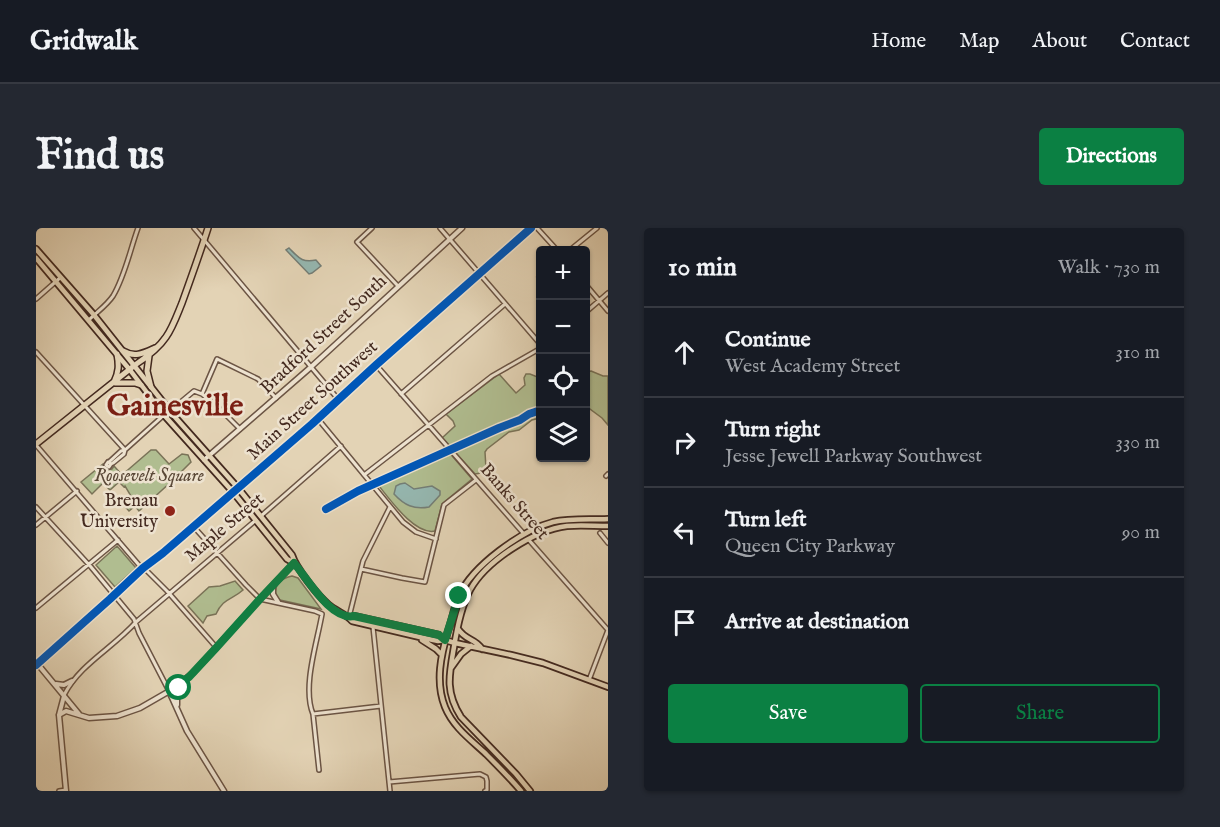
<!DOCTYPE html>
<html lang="en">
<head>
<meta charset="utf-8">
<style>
	body { margin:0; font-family:"IM FELL English",serif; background:#242831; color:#f1f3f6 }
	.controls { position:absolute; right:18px; top:18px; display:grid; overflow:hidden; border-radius:6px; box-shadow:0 2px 4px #0004 }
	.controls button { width:54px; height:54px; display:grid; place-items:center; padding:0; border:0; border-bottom:2px solid #363941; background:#171b24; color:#f1f3f6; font:30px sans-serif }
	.stop { position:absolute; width:18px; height:18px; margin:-14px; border:4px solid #0b8043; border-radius:50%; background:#fff }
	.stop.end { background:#0b8043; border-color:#fff; box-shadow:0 2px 6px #0008 }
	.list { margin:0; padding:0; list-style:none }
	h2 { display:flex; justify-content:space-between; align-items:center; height:78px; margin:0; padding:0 24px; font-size:26px }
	h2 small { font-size:20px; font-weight:400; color:#9ea1a6 }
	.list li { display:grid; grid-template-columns:39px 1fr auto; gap:18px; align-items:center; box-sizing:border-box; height:90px; padding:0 24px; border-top:2px solid #363941 }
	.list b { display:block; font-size:22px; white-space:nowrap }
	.list p { margin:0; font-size:20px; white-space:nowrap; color:#9ea1a6 }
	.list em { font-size:20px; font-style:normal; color:#9ea1a6 }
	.actions { display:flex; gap:12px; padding:18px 24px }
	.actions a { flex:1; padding:14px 0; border:2px solid #0b8043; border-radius:6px; text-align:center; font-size:21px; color:#0b8043 }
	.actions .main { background:#0b8043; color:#fff }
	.icon { flex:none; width:33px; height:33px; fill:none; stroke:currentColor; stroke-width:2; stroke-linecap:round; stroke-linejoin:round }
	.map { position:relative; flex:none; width:572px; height:563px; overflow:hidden; border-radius:6px }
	header { display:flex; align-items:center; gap:36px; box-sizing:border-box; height:84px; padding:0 30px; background:#171b24; border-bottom:2px solid #363941 }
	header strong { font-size:28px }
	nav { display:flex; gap:33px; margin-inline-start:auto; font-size:21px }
	.intro { display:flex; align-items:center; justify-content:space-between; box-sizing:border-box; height:144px; padding:0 36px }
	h1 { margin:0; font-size:42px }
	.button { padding:15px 27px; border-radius:6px; background:#0b8043; color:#fff; font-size:21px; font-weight:700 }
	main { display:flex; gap:36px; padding:0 36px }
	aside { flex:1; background:#171b24; border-radius:6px; box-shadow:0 2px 4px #0004 }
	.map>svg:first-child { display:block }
	.green { fill:#b0bd90; stroke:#7a7358; stroke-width:1.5 }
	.water { fill:#95b7b0; stroke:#747e76; stroke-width:1.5 }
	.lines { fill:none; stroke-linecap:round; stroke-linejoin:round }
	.minor-casing { stroke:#6b5444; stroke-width:6 }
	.tertiary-casing { stroke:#6b5444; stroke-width:7 }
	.primary-casing { stroke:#43291f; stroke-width:8 }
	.trunk-casing { stroke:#43291f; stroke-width:8 }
	.minor { stroke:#ede2cf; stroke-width:3 }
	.tertiary { stroke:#ede2cf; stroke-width:4 }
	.primary { stroke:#e3d3b5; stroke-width:4.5 }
	.trunk { stroke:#e3d3b5; stroke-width:5 }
	.cycleway-casing { stroke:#ede2cf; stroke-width:11 }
	.cycleway { stroke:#0057b8; stroke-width:8 }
	.route { stroke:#0b8043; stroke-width:8 }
	.poi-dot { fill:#8f2418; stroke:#ede2cf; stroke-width:2 }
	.labels { text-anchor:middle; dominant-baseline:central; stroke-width:5; stroke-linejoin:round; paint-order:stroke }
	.street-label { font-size:18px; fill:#43291f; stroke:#ede2cf }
	.park-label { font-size:18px; font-style:italic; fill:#594736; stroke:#ede2cf }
	.poi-label { font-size:18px; fill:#43291f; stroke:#ede2cf; text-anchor:end }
	.town-label { font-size:30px; font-weight:bold; fill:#7a1f14; stroke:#ede2cf }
</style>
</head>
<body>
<header>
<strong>Gridwalk</strong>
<nav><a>Home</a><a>Map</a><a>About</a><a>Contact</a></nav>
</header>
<div class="intro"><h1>Find us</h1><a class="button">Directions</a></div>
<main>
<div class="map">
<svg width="572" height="563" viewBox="0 0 572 563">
	<rect width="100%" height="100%" fill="#e3d3b5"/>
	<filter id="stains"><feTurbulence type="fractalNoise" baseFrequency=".00333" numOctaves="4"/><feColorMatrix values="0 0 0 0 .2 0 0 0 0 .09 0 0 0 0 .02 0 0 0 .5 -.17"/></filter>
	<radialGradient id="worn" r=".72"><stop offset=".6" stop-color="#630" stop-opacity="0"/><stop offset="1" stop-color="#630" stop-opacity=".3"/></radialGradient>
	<path class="green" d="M555 143 567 148H572V197L566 190 550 178V144Z
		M463 146 480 165 489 157 488 150 490 146H494L504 150V190L496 192 483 202 473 204 451 221 449 224 450 241 445 245 439 246 406 210 419 198 417 193 410 186Z
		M115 222H120L133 236 146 226 152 227 155 234 136 253 103 283 99 278 93 283 85 274 86 273 88 274 95 268 89 258 88 259 83 254 74 262 67 255 56 266 45 254 67 236 68 239 71 242 76 241 78 238 86 247Z
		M411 222 436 251 406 276 399 303C378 308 351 267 339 253Z
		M81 318 100 340 79 359 60 337Z
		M256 348 262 350 285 381 244 372C233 362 244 350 256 348Z
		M199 353 207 362C196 372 187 370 180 386L171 388 167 395 152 378 173 359 184 358Z"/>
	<path class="water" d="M253 20C263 30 266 35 280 32L285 38 276 45 273 46 250 22Z
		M369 255 378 261 396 258 404 263V267L393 279C378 282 368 277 358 266L360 258 364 256Z"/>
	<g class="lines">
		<defs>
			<path id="minor" d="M158 0 302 171
				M336 0 321 14 362 58
				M404 0 505 117
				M501 0 521 22
				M534 22 561 0
				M503 49 505 47
				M550 57 572 83
				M0 71 25 49
				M550 84 572 65
				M53 92C61 84 71 77 77 68 89 48 94 22 102 0
				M0 124 89 222
				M340 137 488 306
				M166 166 181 178 204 201
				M365 166 469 76
				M134 183 158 163 166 166 181 131 222 151 240 170
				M282 191 367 294 380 304 400 311
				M0 217 103 337 111 343 131 363 180 419
				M73 234 85 223 89 222
				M75 236 73 239 70 237 72 234 75 236 77 235 88 226 89 222 128 187
				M328 247 456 148 505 120
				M570 248 572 246
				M202 260C301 175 396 85 495 0
				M0 279 55 339 98 391 103 405 133 463
				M225 288 305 218
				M0 297 41 263
				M157 298 210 357 224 371 279 383 286 386C281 415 266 459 277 486L283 542
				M564 305 572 315
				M492 311 572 402
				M325 341 366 350 389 354 408 277 440 252
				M0 380 82 312
				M313 389 327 333 354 279
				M337 399 354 563
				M2 435 74 371 107 340 127 325 197 264
				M553 452 572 402
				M28 467C44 436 77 420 100 394L220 292
				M277 486 345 478
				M353 554 444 546 450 549 451 553V562L449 563
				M23 563 30 562"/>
			<path id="tertiary" d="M168 232 275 139 426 0
				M237 358V366L242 374
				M0 434 43 486
				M20 456 28 457 36 453
				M133 463 151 503 188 563
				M28 468 23 487 30 563
				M141 477V466L145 455
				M23 487 30 483 53 490 81 488 104 480 137 461 158 444 224 371 258 335"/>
			<path id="primary" d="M0 21 58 87 138 188 202 260 256 327C260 340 282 368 293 377 300 383 310 386 316 393L388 410 402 413 409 412
				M0 30 94 142 128 187 197 264 251 331 258 335
				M313 389 318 388 403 407 409 412 419 415 475 427 507 435 572 459
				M422 401C430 413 439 410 446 421
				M386 412 400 421 406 427
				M415 440 425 426 435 418
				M485 563C474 550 462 538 450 526 435 512 417 499 409 479 399 454 405 427 412 403 416 392 418 379 423 368 436 338 486 302 517 294 535 290 554 292 572 291
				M494 563 480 546 425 489C409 464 413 447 418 419 421 400 425 379 434 362 450 333 498 302 531 298 544 297 558 298 572 298"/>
			<path id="trunk" d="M87 123C99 130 108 125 119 120
				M113 128 111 143 115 159
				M78 154C83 144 83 137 81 126
				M79 155H99L105 157
				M0 216 99 137C111 129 122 121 130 109 137 99 141 87 146 75 155 50 164 25 172 0"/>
		</defs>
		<use href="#minor" class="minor-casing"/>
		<use href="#tertiary" class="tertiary-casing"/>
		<use href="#primary" class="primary-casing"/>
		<use href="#trunk" class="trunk-casing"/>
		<use href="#minor" class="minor"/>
		<use href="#tertiary" class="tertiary"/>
		<use href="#primary" class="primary"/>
		<use href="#trunk" class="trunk"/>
		<defs>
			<path id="cycleway" d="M290 281 322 263 463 200 484 192 493 186 505 182
				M0 437 74 371 107 340 127 325 276 196 340 137 495 0"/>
		</defs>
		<use href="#cycleway" class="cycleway-casing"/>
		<use href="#cycleway" class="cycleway"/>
	</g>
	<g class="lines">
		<path class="route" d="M143 460 145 455 153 449 180 420 224 371 258 335C271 350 295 393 318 388L403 407 409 412 423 368"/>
	</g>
	<circle class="poi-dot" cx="134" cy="283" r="6"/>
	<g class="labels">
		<g class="street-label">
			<text transform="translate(288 107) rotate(-43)">Bradford Street South</text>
			<text transform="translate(277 173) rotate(-42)">Main Street Southwest</text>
			<text transform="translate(478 274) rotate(49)">Banks Street</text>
			<text transform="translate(189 300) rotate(-40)">Maple Street</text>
		</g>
		<g class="park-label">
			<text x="113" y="248">Roosevelt Square</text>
		</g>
		<g class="poi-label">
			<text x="122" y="273">Brenau<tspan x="122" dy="21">University</tspan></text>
		</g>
		<g class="town-label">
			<text x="139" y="179">Gainesville</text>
		</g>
	</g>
	<rect width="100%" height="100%" filter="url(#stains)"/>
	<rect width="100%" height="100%" fill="url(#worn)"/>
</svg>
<div class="controls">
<button>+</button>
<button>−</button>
<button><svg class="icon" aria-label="locate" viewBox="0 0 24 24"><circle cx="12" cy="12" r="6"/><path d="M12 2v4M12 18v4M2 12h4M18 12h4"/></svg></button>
<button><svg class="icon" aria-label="layers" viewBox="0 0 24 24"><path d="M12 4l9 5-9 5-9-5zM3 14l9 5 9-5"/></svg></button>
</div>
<div class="stop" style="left:143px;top:460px"></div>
<div class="stop end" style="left:423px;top:368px"></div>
</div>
<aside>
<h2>10 min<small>Walk · 730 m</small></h2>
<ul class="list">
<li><svg class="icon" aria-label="ahead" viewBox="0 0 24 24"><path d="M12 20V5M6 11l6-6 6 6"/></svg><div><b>Continue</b><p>West Academy Street</p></div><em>310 m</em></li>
<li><svg class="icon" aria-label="right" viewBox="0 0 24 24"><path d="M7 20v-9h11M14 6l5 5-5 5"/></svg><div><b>Turn right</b><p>Jesse Jewell Parkway Southwest</p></div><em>330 m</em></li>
<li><svg class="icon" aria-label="left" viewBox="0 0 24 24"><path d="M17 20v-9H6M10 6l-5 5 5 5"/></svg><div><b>Turn left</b><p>Queen City Parkway</p></div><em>90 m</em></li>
<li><svg class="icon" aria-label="arrive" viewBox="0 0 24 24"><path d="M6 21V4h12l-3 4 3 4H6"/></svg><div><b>Arrive at destination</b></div></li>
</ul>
<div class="actions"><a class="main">Save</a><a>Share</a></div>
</aside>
</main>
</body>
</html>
